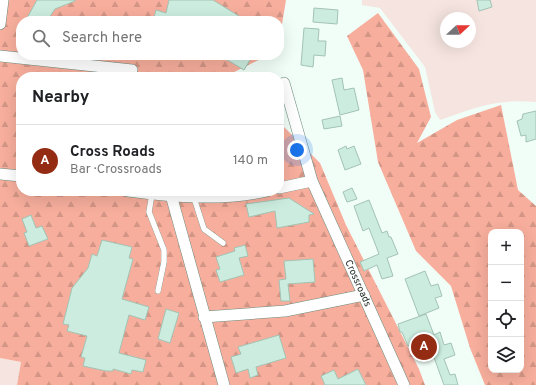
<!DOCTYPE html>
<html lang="en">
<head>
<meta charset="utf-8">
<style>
	body { margin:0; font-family:Overpass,sans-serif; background:#f2f2f2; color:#202124 }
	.controls { position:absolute; right:12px; bottom:12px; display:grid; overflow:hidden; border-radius:8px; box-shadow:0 4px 16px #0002 }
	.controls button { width:36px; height:36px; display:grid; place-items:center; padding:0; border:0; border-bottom:1px solid #e0e0e0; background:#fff; color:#202124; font:20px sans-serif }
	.compass { position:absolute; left:440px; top:12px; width:36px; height:36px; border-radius:50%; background:#fff; box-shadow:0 4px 16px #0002; rotate:69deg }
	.you { position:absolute; left:297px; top:150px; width:14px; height:14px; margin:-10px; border:3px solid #fff; border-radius:50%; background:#1a73e8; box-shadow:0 0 0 6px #1a73e833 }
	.badge { display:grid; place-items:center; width:26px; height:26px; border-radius:50%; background:#942c13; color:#fff; font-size:13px; font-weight:700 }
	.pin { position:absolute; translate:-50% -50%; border:2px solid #fff; box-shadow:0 1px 4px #0006 }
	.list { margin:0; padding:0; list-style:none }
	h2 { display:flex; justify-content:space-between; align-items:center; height:52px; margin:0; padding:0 16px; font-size:17px }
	h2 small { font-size:13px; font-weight:400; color:#757577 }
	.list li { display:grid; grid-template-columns:26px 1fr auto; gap:12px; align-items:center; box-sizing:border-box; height:72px; padding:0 16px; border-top:1px solid #e0e0e0 }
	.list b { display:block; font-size:15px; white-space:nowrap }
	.list p { margin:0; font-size:13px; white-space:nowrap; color:#757577 }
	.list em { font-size:13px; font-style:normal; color:#757577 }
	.icon { flex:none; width:22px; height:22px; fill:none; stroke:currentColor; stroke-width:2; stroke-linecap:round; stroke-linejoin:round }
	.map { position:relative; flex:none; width:536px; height:385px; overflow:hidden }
	.search { position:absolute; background:#fff; box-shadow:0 4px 16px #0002; left:16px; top:16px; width:268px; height:44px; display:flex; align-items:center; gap:10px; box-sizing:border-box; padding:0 14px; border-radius:16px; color:#757577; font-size:15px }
	.panel { position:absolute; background:#fff; box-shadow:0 4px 16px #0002; left:16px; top:72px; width:268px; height:124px; border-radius:16px }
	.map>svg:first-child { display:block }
	.grass { fill:#f5e4df; fill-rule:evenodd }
	.forest { fill:url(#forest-firs); fill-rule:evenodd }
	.building { fill:#cbecde; stroke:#a3c3b4 }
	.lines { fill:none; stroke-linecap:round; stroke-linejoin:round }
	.lane-casing { stroke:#6c8b7d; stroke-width:6 }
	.street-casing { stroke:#6c8b7d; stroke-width:12 }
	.lane { stroke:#fff; stroke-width:5.5 }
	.street { stroke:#fff; stroke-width:11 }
	.labels { text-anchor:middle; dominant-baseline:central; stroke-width:3.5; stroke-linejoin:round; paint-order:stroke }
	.street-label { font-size:10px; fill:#212d28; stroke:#f1fef8 }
</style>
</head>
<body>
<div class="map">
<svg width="536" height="385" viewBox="0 0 536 385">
	<defs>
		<pattern id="forest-firs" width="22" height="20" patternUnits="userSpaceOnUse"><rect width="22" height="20" fill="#f7ae9c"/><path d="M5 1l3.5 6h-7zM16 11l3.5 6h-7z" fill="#d39686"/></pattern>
	</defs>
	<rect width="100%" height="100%" fill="#f1fef8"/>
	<path class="grass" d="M362 0H536V102C495 99 477 107 440 120L435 112 425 67 380 8 362 5ZM446 18H470V42H446Z
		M0 358 21 362 17 385H0Z"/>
	<path class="forest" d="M0 0H286L279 42V21H21V55H269L224 77H21V191H279V122L320 163 346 225 419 369 425 385H17L21 362 0 358Z
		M378 13 419 69 431 117 417 143 457 120 501 105 518 190 536 206V385H485L470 348 451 286 416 251 378 162 363 70 347 36ZM491 232H521V370H491Z"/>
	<path class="building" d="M37 0H75V1L55 9 47 21H32L27 18Z
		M169 0H213L247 21H209L210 20 187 17 186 21H153L156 10 166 13Z
		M477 0H490L492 7 479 11Z
		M314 8 338 10 337 24 313 22Z
		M304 28 319 29 318 41H326L325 56 314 55 313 67 301 65Z
		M219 55H253L244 70Z
		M342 78 344 90 354 88 359 110 340 115 332 80Z
		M536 111V139L526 142V135L521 136 517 121 522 119 523 114Z
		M340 116 342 126 324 129 322 120Z
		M346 146 347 149 354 146 361 164 345 170 338 150Z
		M352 188 357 199 347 202 343 192Z
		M289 198 314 214 309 215V222L277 228 275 211 249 217 246 204Z
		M369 200 382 233 387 231 389 237H391L398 254 387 258 393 276 382 279 377 265 364 271 360 262 379 254 369 228 363 231 354 206Z
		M31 215 36 228 42 226 48 239 29 246 24 233 27 232 22 219Z
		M102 240 132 247 129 258 133 259 122 299 149 307 145 320 129 315 119 353 146 360 143 372 132 370 131 374 113 369V371H106L83 366 85 358 81 357 87 336 67 331 69 325 63 324 72 288 88 268 92 254 97 256Z
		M245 245 248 256 239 258 244 275 220 282 216 270 220 269 216 257 235 251 234 248Z
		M313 259 315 282 288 284 290 301H281L279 280 286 279 284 261Z
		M425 271 431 286 438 284 442 296 435 298 439 308 419 316 405 279Z
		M166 309 179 313 170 343 158 339Z
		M426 314 434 335 440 332 444 345 451 343 455 355 444 359 450 375 455 374 458 385H444L427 338 408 346 402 332H400L398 324Z
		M279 335 286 358 256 367 258 375 250 378 248 369 236 373 231 357 241 354 238 347Z
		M358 369 366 385H325L321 376 334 370 338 379Z"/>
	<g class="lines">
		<defs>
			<path id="lane" d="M152 194 149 212 164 250V262L158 291
				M194 198 204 229 223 243"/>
			<g id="street">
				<path d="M0 24 3 0"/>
				<path d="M0 56 132 70"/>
				<path id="s1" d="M284 83 312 181 404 385"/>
				<path d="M0 174 21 176"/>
				<path d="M279 188 312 181"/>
				<path d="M128 191C174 197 221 201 267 191"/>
				<path d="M171 195 224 385"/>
				<path d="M204 317 285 311 364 295"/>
			</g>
		</defs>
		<use href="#lane" class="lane-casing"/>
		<use href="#street" class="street-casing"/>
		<use href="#lane" class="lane"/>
		<use href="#street" class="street"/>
	</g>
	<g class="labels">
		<g class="street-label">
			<text stroke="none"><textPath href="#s1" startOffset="214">Crossroads</textPath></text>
		</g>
	</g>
</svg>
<div class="controls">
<button>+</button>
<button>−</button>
<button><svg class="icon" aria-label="locate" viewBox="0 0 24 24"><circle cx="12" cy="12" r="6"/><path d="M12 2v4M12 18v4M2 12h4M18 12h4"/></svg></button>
<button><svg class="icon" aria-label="layers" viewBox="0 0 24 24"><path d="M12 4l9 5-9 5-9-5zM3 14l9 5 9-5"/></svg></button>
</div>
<svg class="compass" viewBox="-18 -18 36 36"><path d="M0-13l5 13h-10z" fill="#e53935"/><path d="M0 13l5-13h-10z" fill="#757577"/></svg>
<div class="you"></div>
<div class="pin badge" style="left:424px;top:347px">A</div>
<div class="search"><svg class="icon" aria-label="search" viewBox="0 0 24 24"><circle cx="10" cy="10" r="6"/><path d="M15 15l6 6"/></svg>Search here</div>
<section class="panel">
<h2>Nearby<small></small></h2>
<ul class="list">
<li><span class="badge">A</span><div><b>Cross Roads</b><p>Bar · Crossroads</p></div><em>140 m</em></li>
</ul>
</section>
</div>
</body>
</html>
